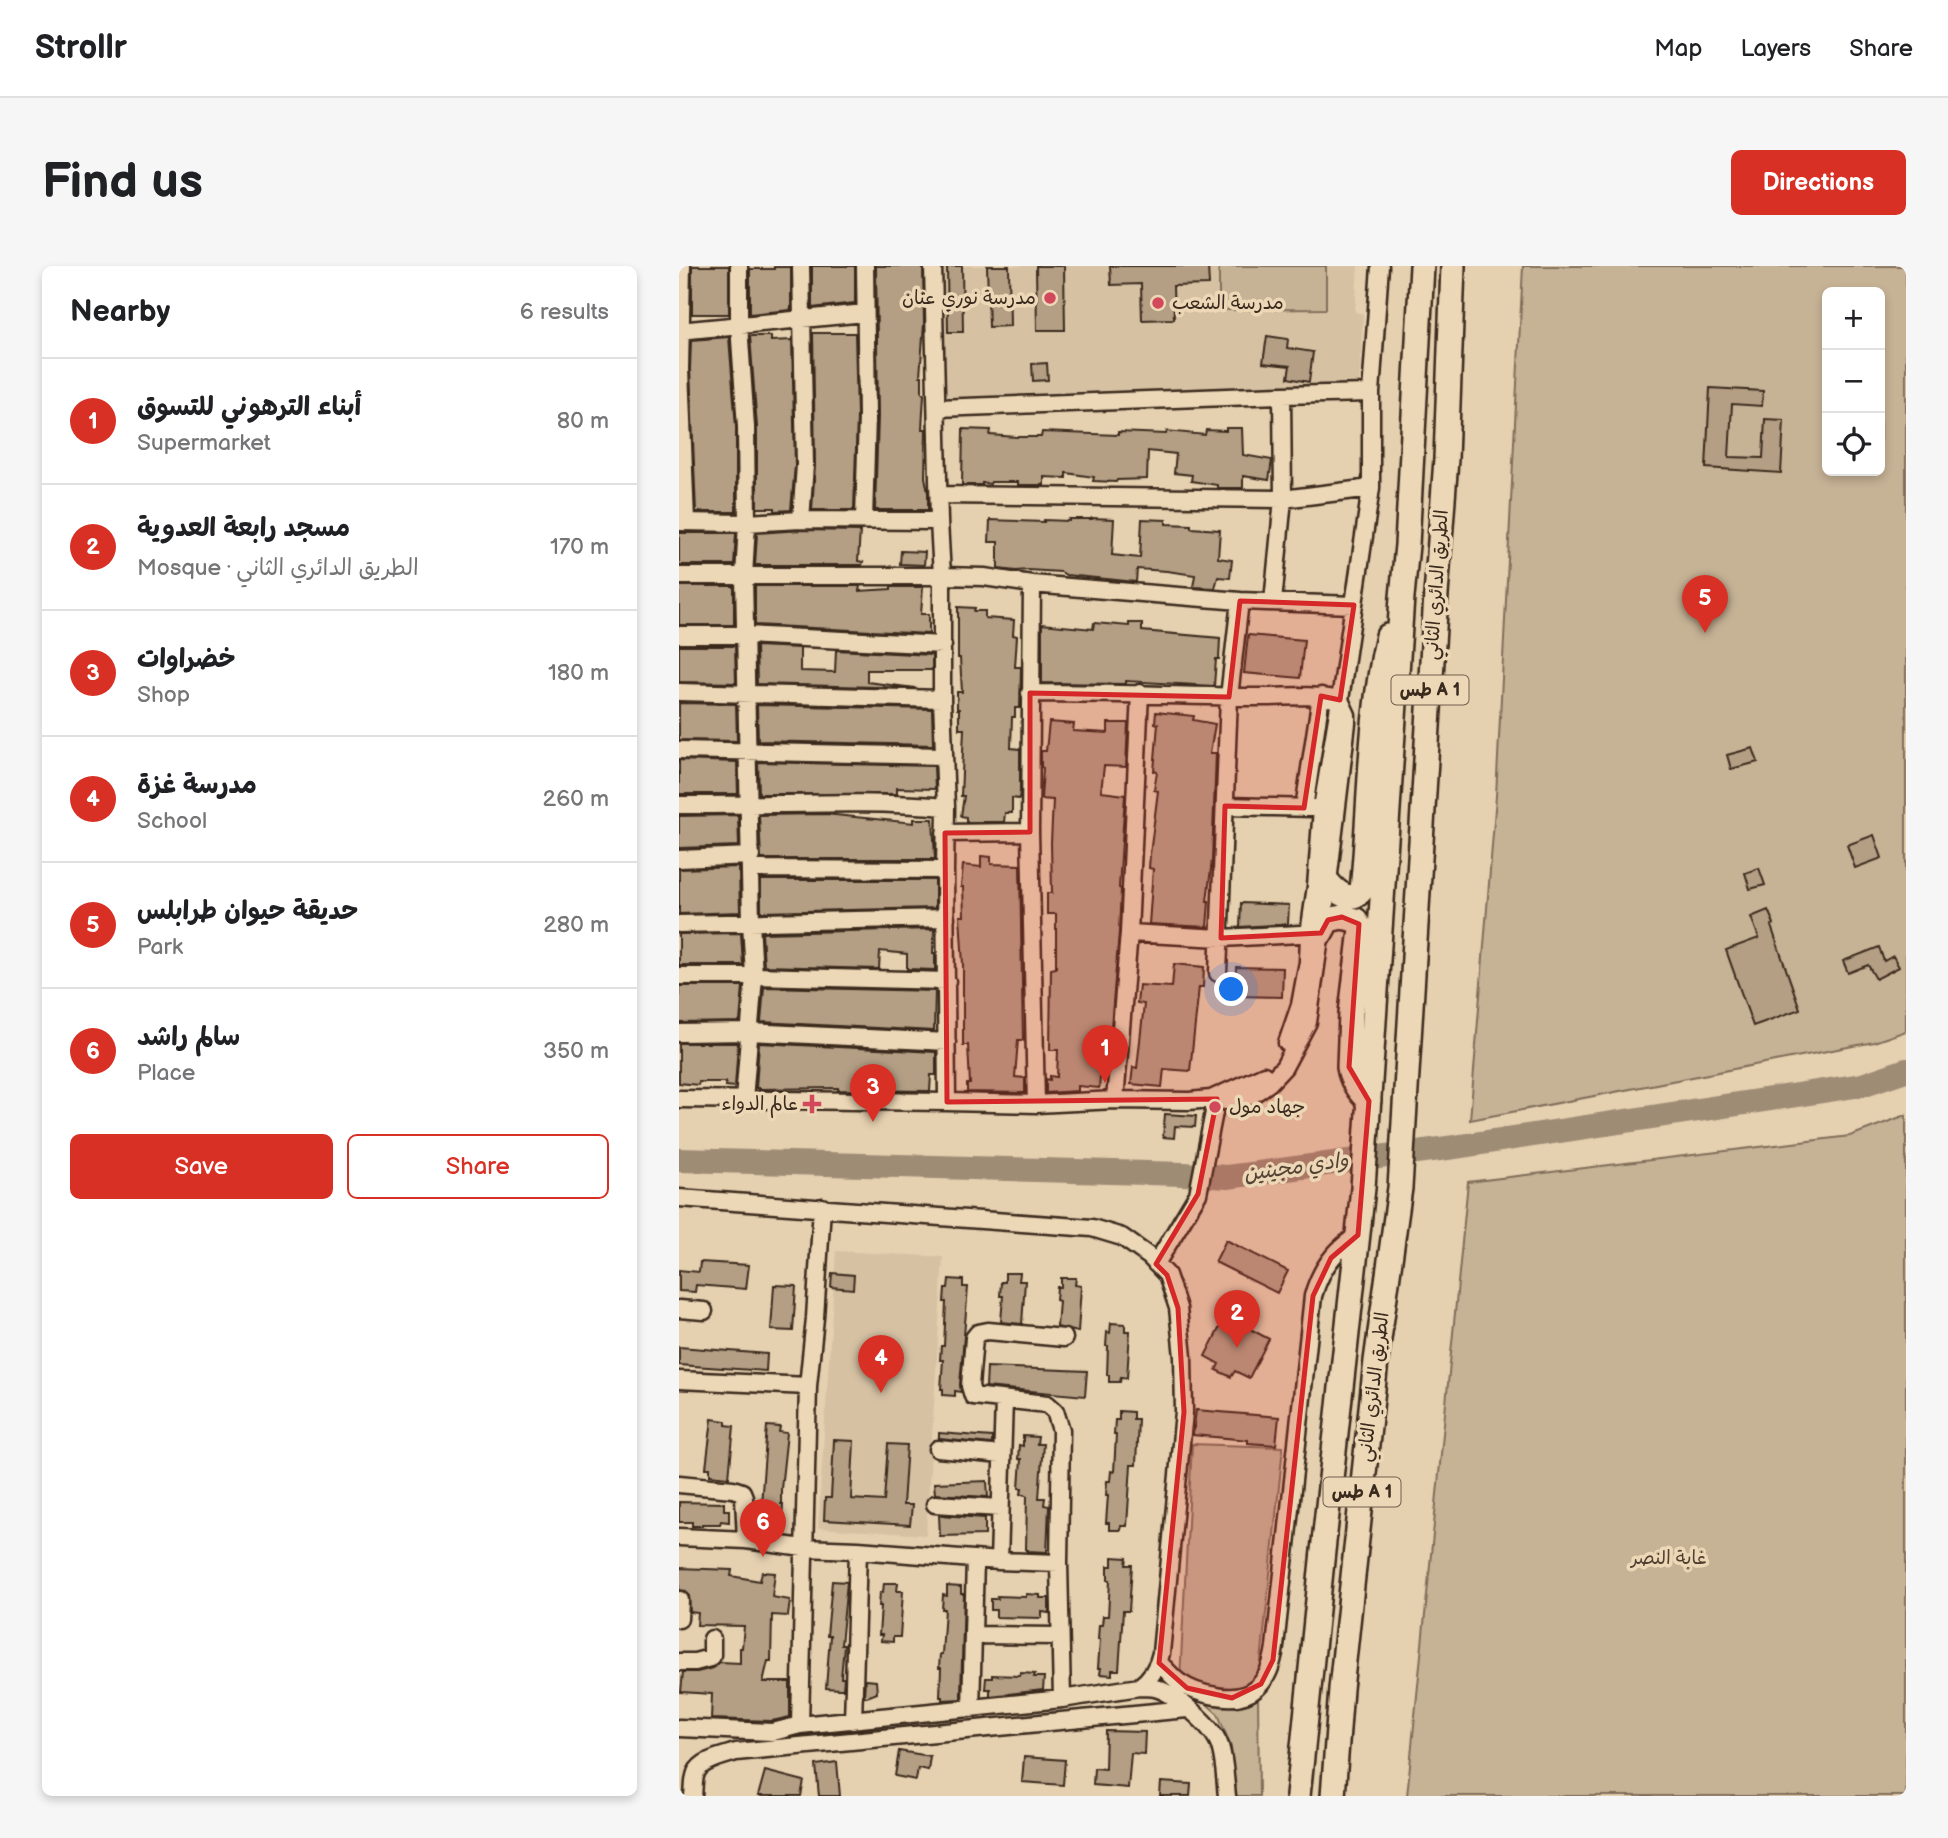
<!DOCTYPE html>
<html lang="en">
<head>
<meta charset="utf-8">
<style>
	body { margin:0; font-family:"Balsamiq Sans","Playpen Sans Arabic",sans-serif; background:#f6f6f6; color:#202124 }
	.controls { position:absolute; right:21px; top:21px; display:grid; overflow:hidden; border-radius:10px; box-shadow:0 4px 10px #0003 }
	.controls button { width:63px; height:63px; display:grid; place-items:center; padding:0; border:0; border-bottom:2px solid #e0e0e0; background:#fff; color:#202124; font:35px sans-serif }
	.you { position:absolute; left:553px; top:724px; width:24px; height:24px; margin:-18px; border:5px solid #fff; border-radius:50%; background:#1a73e8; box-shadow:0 0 0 10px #1a73e833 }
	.badge { display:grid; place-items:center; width:46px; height:46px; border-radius:50%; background:#d93025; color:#fff; font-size:23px; font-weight:700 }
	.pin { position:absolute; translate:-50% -58px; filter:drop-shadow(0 2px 4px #0008) }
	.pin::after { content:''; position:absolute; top:37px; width:24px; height:21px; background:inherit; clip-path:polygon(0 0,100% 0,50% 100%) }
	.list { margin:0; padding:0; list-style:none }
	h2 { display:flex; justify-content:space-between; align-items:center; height:91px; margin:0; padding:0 28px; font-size:30px }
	h2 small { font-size:23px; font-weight:400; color:#757577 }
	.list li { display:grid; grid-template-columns:46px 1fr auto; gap:21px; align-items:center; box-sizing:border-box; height:126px; padding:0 28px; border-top:2px solid #e0e0e0 }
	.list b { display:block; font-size:26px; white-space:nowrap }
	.list p { margin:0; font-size:23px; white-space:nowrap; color:#757577 }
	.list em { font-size:23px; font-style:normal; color:#757577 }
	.actions { display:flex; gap:14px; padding:21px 28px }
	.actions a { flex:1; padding:16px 0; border:2px solid #d93025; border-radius:10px; text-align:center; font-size:24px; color:#d93025 }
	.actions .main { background:#d93025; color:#fff }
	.icon { flex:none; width:38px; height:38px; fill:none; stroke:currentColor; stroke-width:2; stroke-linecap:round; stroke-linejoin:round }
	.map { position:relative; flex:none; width:1227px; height:1530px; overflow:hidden; border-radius:10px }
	header { display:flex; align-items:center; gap:42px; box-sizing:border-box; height:98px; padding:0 35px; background:#fff; border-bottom:2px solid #e0e0e0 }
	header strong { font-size:33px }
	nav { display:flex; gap:38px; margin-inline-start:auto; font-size:24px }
	.intro { display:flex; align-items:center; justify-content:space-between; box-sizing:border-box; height:168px; padding:0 42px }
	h1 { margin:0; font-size:49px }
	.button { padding:18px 32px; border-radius:10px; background:#d93025; color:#fff; font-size:24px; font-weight:700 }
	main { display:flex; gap:42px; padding:0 42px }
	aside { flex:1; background:#fff; border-radius:10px; box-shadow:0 4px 10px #0003 }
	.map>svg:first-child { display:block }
	.built { fill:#d6c1a3 }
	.green { fill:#c6b295; stroke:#806e5a; stroke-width:2; fill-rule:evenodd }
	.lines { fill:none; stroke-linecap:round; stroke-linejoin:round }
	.river { stroke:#9f8c74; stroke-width:24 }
	.building { fill:#b49f85; stroke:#3b2a1e; stroke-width:2 }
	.minor-casing { stroke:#3b2a1e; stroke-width:21 }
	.highway-casing { stroke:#3b2a1e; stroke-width:28 }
	.minor { stroke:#ecd7b6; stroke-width:16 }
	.highway { stroke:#ecd7b6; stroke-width:23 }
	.marked { fill:#d62828; fill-opacity:0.2; stroke:#d62828; stroke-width:5; stroke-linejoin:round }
	.poi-dot { fill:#d1495b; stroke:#ecd7b6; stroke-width:2.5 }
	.labels { text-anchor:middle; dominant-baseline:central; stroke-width:7; stroke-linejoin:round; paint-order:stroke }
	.shield { fill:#ecd7b6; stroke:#705e4c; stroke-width:2 }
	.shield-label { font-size:18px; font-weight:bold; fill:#3b2a1e }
	.poi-label { font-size:19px; fill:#3b2a1e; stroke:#ecd7b6; text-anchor:end }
	.street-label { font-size:19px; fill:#3b2a1e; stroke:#ecd7b6 }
	.park-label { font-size:19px; fill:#503e30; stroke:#ecd7b6 }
	.water-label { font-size:21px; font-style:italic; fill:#544234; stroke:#ecd7b6 }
</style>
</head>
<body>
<header>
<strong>Strollr</strong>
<nav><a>Map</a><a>Layers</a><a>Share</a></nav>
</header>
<div class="intro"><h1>Find us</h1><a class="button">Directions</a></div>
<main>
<aside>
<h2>Nearby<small>6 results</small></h2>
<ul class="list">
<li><span class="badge">1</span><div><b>أبناء الترهوني للتسوق</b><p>Supermarket</p></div><em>80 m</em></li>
<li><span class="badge">2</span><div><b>مسجد رابعة العدوية</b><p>Mosque · الطريق الدائري الثاني</p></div><em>170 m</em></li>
<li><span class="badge">3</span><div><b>خضراوات</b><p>Shop</p></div><em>180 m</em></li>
<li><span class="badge">4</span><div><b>مدرسة غزة</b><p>School</p></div><em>260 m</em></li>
<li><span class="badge">5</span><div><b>حديقة حيوان طرابلس</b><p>Park</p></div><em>280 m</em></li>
<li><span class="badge">6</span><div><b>سالم راشد</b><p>Place</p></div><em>350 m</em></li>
</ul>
<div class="actions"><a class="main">Save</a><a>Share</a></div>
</aside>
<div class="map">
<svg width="1227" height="1530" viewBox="0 0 1227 1530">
	<rect width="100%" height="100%" fill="#e5d0b0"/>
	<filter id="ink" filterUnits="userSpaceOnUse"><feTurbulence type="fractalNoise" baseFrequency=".0143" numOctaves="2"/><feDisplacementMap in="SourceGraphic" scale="14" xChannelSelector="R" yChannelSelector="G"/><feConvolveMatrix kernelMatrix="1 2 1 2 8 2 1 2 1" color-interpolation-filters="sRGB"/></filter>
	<g filter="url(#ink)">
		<path class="built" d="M262 0H679L676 46 684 48 680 122 265 131Z
			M157 985 264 991 247 1269 139 1262Z"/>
		<path class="green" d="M540 0H647V43L540 44Z
			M844 0H1227V765L1195 776 791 854 817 530ZM1148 26H1201V205H1148Z
			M1227 849V1530H728L789 916 1171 870Z
			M513 1178 604 1181 579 1425 580 1530H556L552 1481 539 1448 501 1414Z"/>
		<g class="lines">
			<path class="river" d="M0 894 505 908 548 911 776 881 1183 819 1227 804"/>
		</g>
		<path class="building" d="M13 0H50V48H13Z
			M133 0H176V37L133 42Z
			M197 0H244L245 58 241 110H243V127L245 128 243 163H247L246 211 249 227V244H196L199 150Z
			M268 0H283L284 66H269Z
			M308 0H330L331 60 310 61Z
			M357 0H385L386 64H358Z
			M431 0H529L530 19 494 20 495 53 463 54 462 18 432 19Z
			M95 1H112V44L71 48V3H95Z
			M134 67H176L178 150 175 244H133L136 199Z
			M71 70H92V75L113 74 116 199 112 244 96 245V242H78V161Z
			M588 70 609 73 608 82 634 86 630 116 609 112 611 100 584 97Z
			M50 71 57 161V246H17L11 103 12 74Z
			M368 97 369 114 354 115 353 98Z
			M1031 122 1084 125 1083 140 1053 138 1050 191 1084 192 1086 153 1105 154 1102 207 1027 202Z
			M547 162H563L564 189 593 194 590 214 564 210V222H538V219L512 215 513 209 495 207 497 188 469 185 468 213 438 214 437 216 414 215 415 211 387 207V212L365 211V219H339V216H312L311 218 303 217V219H283L284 163 312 164 311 169 338 171H362L363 166 439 169V166L487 168 488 165 526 169 527 164 547 165Z
			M413 252 435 253 433 289 461 292 463 253 487 254V258L512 259V262L541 264 539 292 553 294 551 312 539 311 536 322 514 321 516 309 488 305 458 303 457 316 387 309 382 306 349 304 337 305 319 303V276H310L311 254 365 256V254L390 255V253H413Z
			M122 264 181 265 179 295 184 296 183 299H76L78 267Z
			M0 267H57L55 299H0Z
			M222 285 246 286 245 299 221 298Z
			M0 320H55V359H0Z
			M76 320H181L180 325 212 323V321H244L242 348H250V368L76 359Z
			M279 341 296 342 295 345H306V352L335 354 334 369 338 370 336 401H342L341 442H336V451H333L332 482 341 483V526L340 533 333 532V547H326L325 556H287V551L282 550 285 530H282L285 463H280V443H278V426H283L281 392H279Z
			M415 357 450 360V357H463V365L541 372 540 393H537L535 420 447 415V418L363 417V358L414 363Z
			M569 369 625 374 621 412 565 407Z
			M0 380H56L57 417 0 416Z
			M77 380 121 382V405L156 406 157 384 253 389V404H188V416L236 422 78 418Z
			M0 437 57 438 58 475 0 474Z
			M78 439 253 443 254 479 79 475Z
			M477 446 515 450 514 454 536 458 531 487H537L533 594 528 635H530L528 661 470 658 474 603 470 602 471 588 479 525 475 524 478 506 475 505 479 458 476 457Z
			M370 456 395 458 394 465 429 467V457H449L447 501 425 500 422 526 446 529 440 622 442 623 440 666 431 773 425 772 420 822 399 820V825L367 827V813L371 814V810L378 811 379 784H371L372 703 377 702V648H368V627H373L372 577 374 534 362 533 364 502 362 501V485H367Z
			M1074 482 1079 496 1052 503 1048 489Z
			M0 494 58 496 59 528H0Z
			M79 496 255 500 256 523 218 522V528H80Z
			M146 548 235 557V553H254L256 593H82L80 549Z
			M59 549 60 580 0 582V550Z
			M1195 569 1203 592 1176 602 1168 579Z
			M302 590 312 591V598L341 599 344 774H339L336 811 346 812V827L288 826V818H291L289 779H284V699L281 650H285L284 621H282L284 599 302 601Z
			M60 601 61 646 0 648V603Z
			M1080 602 1086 619 1071 623 1066 607Z
			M82 614H256V642L82 646Z
			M562 637 610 639 609 658 561 661Z
			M1089 644 1095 658 1092 660 1121 743 1074 760 1047 684 1080 672 1072 651Z
			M255 663 254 687H256V704L228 703V688L201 685 200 703 85 700 83 667Z
			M62 667 64 699H0V668Z
			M1200 681 1205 695 1214 690 1220 701 1197 713 1189 699 1169 707 1164 695Z
			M495 698 525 701 524 721H520L511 805 485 803 483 821 452 818 454 801 458 802 465 738 458 737 460 719 493 721Z
			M557 701 604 702 603 731 556 730Z
			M0 720H64L61 756 0 757Z
			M85 721 256 725 255 765 82 756Z
			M0 777H59L56 821 46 820 47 816H20L19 819 0 817Z
			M80 777 257 786V809H252L251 825 159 824V822L80 823V822H77Z
			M486 848 517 850 516 861 496 860 495 872 484 871Z
			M547 974 609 1005 598 1027 536 996Z
			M21 996 70 999 67 1023 17 1019 16 1026 0 1025V1004L20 1006Z
			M153 1007 175 1009 174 1023 152 1021Z
			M326 1007H341L340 1015H346L343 1058 322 1056 324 1030H321L322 1016H326Z
			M382 1012H397L396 1019 402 1020 399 1066 378 1061 380 1035 377 1034 378 1021H382Z
			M270 1013 284 1014V1021H289L281 1119 282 1126 276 1125V1130L264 1129V1123H262L264 1094H261L262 1080H265L267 1036H265L266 1022H269Z
			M95 1019 117 1020 114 1065 92 1064Z
			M544 1041 557 1048 554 1054 590 1073 570 1112 556 1105 552 1111 537 1104 540 1098 526 1090 543 1057 538 1054Z
			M432 1057 446 1058V1065H451L448 1112 442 1111 441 1116H430V1109H428L429 1080H427L428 1066 431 1067Z
			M0 1081 88 1088 87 1105 0 1099Z
			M308 1101 408 1105 406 1130 307 1121Z
			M517 1144 600 1151 597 1179 569 1177V1174L514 1169Z
			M440 1145 454 1146V1153H459L457 1199H452L448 1260H442L441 1264H430V1257H427L429 1229H427L428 1215H431L432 1205 435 1206 437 1168H435L436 1154H440Z
			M33 1153 47 1155V1159L55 1160 50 1211 31 1209V1202H27Z
			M88 1160 101 1161 100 1166 108 1167 102 1223V1238H104L102 1268 80 1265Z
			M260 1167 313 1171V1178L260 1173Z
			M344 1170 359 1171 358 1178H364L360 1232H366L365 1239 370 1240 368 1286 349 1285V1284H347L348 1229 342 1228 343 1222H340L342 1193H339L340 1179 344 1180Z
			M155 1174 175 1175 172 1233 205 1235 209 1178 228 1179 224 1239H233L231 1259 145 1254 146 1232H152Z
			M308 1215 309 1231 256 1228 255 1217Z
			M0 1236 45 1237V1244H50V1256L42 1255 41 1258H23V1260H13V1256H0Z
			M260 1249 306 1252V1269L261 1270Z
			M433 1291 448 1292 447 1299H453L450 1345H444L440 1404H433V1409L421 1408 422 1402H419L421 1373H419L420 1359H423L424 1350H429L431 1314H429V1300H433Z
			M0 1302 53 1304 52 1310 81 1315 83 1306 96 1307 93 1331 111 1334 109 1350 93 1349 92 1395H89L84 1416H111V1451L93 1455 32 1453 33 1428 2 1426 4 1406H18L34 1402 41 1396 61 1397V1382H63L65 1360 18 1359 19 1347 11 1346 10 1329 7 1325 0 1324Z
			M153 1315 168 1316 162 1379H165L162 1412H165L164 1423H161L147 1422 151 1370H148Z
			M205 1317H219L218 1325H224L221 1371H214V1376L202 1375 203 1369H200L202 1340H200L201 1326H204Z
			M268 1320 282 1321V1328H285L282 1427V1433L263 1434V1431H261L262 1402H260L261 1388H263L266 1343H263L264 1329 268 1330Z
			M347 1328 361 1329V1332H370V1347L363 1346V1352L317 1351V1344H312V1333H319L318 1330 347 1331Z
			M342 1407 356 1408 355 1411H365L364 1424 311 1430V1423H306L307 1412H313V1409L341 1410Z
			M186 1414 197 1415 198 1427 188 1431 185 1430Z
			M427 1465 466 1466 465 1488 452 1487 449 1522 414 1519 415 1502 426 1503Z
			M220 1485 251 1490 249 1504 239 1502 237 1514 216 1510Z
			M345 1491 386 1494 384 1519 343 1516Z
			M158 1496 161 1530H140L137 1499Z
			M86 1505 125 1515 122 1530H79Z
			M482 1516 512 1518 511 1530H481Z"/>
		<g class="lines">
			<defs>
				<path id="minor" d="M3 0 1 103 7 255
					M60 0V59L67 161 68 257 65 311 72 656 75 710 65 834
					M254 0 260 255 263 310V433L267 541 266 604 268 836
					M0 65 186 47
					M258 142 603 129 692 127
					M261 229 604 233 692 222
					M122 254 126 199 122 0
					M185 254 188 150 186 0
					M0 256 68 257 122 254 260 255
					M0 310H263L305 311 353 318 561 335 675 339
					M353 318 351 566 357 838
					M594 336 604 233 603 129
					M0 369H67L264 379
					M0 426 263 433
					M0 484 264 490
					M0 539C89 540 179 533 267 541
					M546 540 635 542
					M625 542 642 430
					M266 567 351 566
					M0 593 72 590
					M72 603 266 604
					M0 658 267 652
					M450 667 542 672 640 667
					M539 707 550 431 561 335
					M0 710H75L268 715
					M0 767 71 766 268 776
					M608 777 621 739 629 696 630 668 637 620 643 542 661 434 692 222V127L701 0
					M0 833 268 836 357 838 436 834 510 835 532 833 555 836 573 829 590 817 605 801 629 756 649 616 668 457V449L661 434C629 427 598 432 565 431 494 429 423 427 351 427
					M532 833 585 809
					M436 834 450 667 461 427
					M0 932 413 962 443 971 471 991 488 1009 499 1042 504 1091 505 1146 482 1387C479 1402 472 1412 460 1421L383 1433 121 1459 94 1466 0 1462
					M477 998 519 928 535 846 532 833
					M0 1043 25 1045
					M0 1114 129 1120
					M259 1183 323 1189
					M0 1218 54 1223 63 1226 65 1231 67 1274
					M256 1238 321 1242
					M0 1271 67 1274 124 1282 179 1284 320 1295 380 1297
					M320 1295 325 1134
					M0 1353 1 1334
					M294 1369 381 1370
					M0 1396H16L31 1392 33 1389V1373
					M480 1397C487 1403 493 1411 500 1416 511 1424 524 1428 537 1430 574 1437 591 1416 596 1381L634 1030C641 1004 655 984 679 969
					M460 1421C465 1421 471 1421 476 1422 496 1427 535 1461 541 1480 546 1496 546 1514 548 1530
					M383 1433 380 1297 382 1164 376 1145 368 1138 294 1130 291 1120 295 1072 299 1067 309 1065 385 1072
					M292 1443 296 1294
					M174 1455 179 1284
					M121 1459 129 1120 136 1052 143 941
					M14 1530C15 1523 14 1514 17 1507 22 1494 45 1490 57 1486L508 1443"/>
				<path id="highway" d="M649 616C658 627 672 638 683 624 692 539 689 454 709 370
					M642 667 649 654 663 651 677 654 682 663 672 747 670 801C672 815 679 825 690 835
					M619 1530 644 1285 684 922 723 331 728 279 743 0
					M654 1530 662 1423 697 1095 721 922 757 329 767 193 774 0"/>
			</defs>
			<use href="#minor" class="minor-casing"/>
			<use href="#highway" class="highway-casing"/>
			<use href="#minor" class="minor"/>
			<use href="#highway" class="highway"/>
		</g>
	</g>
	<path class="marked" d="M561 335 675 339 661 434 642 430 625 542 546 540 542 672 642 667 649 654 663 651 680 658 670 801 690 835 679 969 652 992 634 1030 594 1394 582 1418 553 1432 508 1422 480 1397 505 1146 499 1042 488 1009 477 998 519 928 538 833 268 836 266 567 351 566V427L550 431Z"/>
	<g class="poi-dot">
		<circle cx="371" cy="32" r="7"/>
		<circle cx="479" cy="37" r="7"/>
		<path d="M129.5 827.5h7v7h7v7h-7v7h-7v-7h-7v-7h7z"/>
		<circle cx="536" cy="841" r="7"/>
	</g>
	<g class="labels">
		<g class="shield">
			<rect x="712.5" y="409.5" width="77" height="29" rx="5"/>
			<rect x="644.5" y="1211.5" width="77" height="29" rx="5"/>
		</g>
		<g class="shield-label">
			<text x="751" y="424">طس A 1</text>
			<text x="683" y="1226">طس A 1</text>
		</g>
		<g class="poi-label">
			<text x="357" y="32">مدرسة نوري عنان</text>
			<text x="493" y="37" text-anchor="start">مدرسة الشعب</text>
			<text x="119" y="838">عالم الدواء</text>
			<text x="550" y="841" text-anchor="start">جهاد مول</text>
		</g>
		<g class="street-label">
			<text transform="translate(758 319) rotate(-86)">الطريق الدائري الثاني</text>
			<text transform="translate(695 1121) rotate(-83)">الطريق الدائري الثاني</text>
		</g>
		<g class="park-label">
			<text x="990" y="1292">غابة النصر</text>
		</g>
		<g class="water-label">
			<text transform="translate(617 901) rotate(-8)">وادي مجينين</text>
		</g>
	</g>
</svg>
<div class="controls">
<button>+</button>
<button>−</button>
<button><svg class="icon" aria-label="locate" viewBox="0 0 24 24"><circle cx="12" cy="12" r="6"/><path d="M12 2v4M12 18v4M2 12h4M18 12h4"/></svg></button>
</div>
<div class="you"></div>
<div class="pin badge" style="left:426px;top:817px">1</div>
<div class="pin badge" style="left:558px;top:1082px">2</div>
<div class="pin badge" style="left:194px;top:856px">3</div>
<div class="pin badge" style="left:202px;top:1127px">4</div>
<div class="pin badge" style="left:1026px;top:367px">5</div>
<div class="pin badge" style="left:84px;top:1291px">6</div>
</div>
</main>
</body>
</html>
